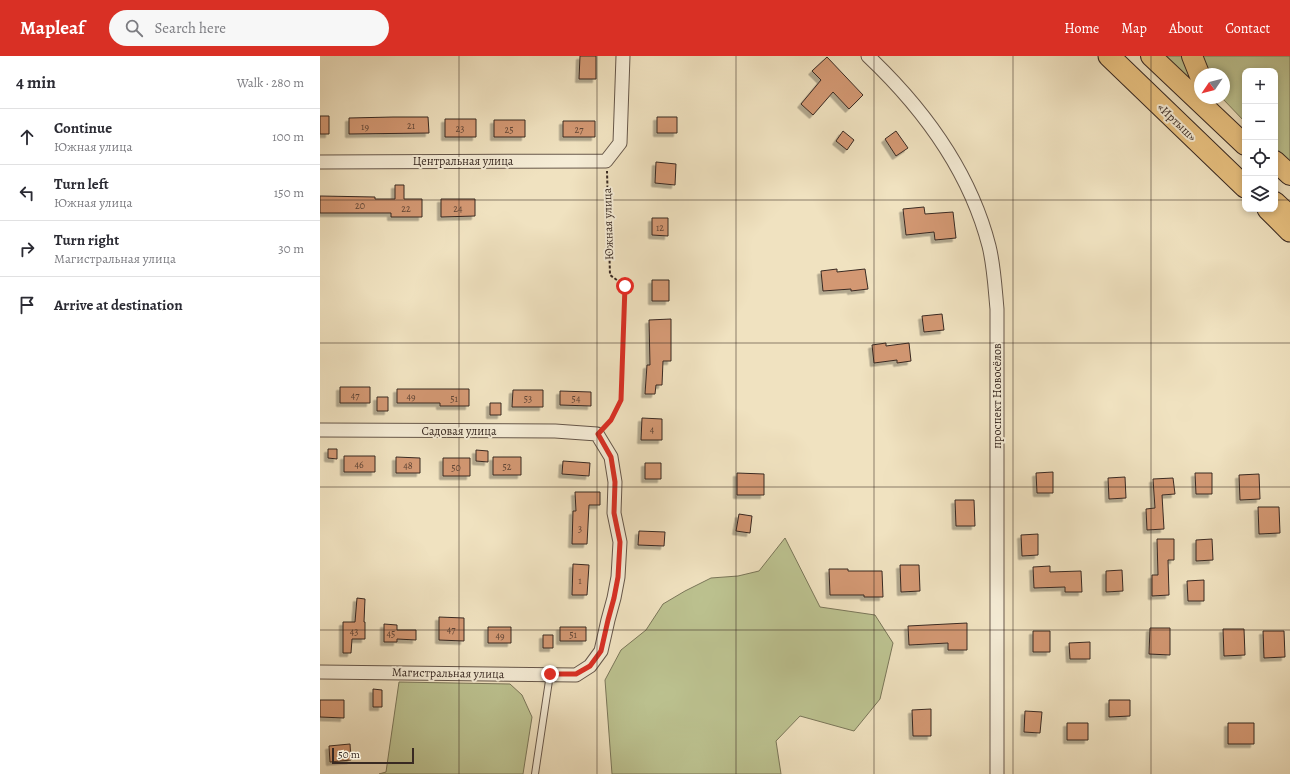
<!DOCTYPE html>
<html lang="en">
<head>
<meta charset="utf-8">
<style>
	body { margin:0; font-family:Alegreya,serif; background:#f7f7f7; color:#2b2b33 }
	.controls { position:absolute; right:12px; top:12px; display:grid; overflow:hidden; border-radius:8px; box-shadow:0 2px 6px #0003 }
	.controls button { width:36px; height:36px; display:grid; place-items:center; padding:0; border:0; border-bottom:1px solid #e1e1e2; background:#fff; color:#2b2b33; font:20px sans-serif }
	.compass { position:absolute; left:874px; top:12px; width:36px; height:36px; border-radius:50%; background:#fff; box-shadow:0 2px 6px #0003; rotate:235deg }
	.scale { position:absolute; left:12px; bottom:10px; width:82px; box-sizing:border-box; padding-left:4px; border:2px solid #382922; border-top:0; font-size:11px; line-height:14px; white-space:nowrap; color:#382922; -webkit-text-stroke:3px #f5ecd6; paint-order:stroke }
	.stop { position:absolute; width:12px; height:12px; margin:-9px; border:3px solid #d93025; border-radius:50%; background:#fff }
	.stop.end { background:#d93025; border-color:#fff; box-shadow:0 1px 4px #0008 }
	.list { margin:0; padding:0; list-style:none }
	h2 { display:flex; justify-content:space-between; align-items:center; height:52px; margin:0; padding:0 16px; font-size:17px }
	h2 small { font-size:13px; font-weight:400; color:#7c7c81 }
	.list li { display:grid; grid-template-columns:26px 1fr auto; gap:12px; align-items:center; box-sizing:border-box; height:56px; padding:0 16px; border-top:1px solid #e1e1e2 }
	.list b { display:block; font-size:15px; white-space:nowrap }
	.list p { margin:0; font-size:13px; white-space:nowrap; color:#7c7c81 }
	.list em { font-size:13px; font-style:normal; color:#7c7c81 }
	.icon { flex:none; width:22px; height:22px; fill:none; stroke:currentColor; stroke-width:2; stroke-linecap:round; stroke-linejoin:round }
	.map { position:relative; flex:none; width:970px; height:718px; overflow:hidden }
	header { display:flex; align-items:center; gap:24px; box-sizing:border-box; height:56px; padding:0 20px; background:#d93025; color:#fff }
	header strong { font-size:19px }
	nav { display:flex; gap:22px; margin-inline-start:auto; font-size:14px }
	.search { width:280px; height:36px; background:#f7f7f7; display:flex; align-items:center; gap:10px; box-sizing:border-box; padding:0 14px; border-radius:22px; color:#7c7c81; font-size:15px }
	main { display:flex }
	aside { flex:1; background:#fff }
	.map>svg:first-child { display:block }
	.green { fill:#bcc290; stroke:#7a7659 }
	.building { fill:#d39873; stroke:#382922; filter:url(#shadow) }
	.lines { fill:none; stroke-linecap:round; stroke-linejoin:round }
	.service-casing { stroke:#66574a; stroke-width:8 }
	.minor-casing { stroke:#66574a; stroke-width:15 }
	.primary-casing { stroke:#382922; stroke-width:22 }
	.trunk-casing { stroke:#382922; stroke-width:23 }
	.path { stroke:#382922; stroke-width:2; stroke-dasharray:3 2; stroke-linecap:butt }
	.service { stroke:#f5ecd6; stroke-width:6 }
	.minor { stroke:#f5ecd6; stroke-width:13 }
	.primary { stroke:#e8c180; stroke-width:20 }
	.trunk { stroke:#e8c180; stroke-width:21 }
	.route { stroke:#d93025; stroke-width:5 }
	.grid { fill:none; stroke:#382922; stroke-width:1; stroke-opacity:0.55 }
	.labels { text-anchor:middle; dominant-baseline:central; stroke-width:4; stroke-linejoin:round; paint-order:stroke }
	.number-label { font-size:10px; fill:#5f4536 }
	.street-label { font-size:12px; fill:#382922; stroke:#f5ecd6 }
</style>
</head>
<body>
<header>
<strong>Mapleaf</strong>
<div class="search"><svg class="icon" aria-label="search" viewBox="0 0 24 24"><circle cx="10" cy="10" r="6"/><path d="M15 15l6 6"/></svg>Search here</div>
<nav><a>Home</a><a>Map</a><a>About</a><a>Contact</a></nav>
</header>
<main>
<aside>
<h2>4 min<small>Walk · 280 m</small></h2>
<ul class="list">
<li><svg class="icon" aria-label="ahead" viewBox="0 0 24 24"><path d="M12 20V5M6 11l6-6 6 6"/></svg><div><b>Continue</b><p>Южная улица</p></div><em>100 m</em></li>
<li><svg class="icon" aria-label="left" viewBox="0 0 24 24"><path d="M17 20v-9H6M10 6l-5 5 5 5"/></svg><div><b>Turn left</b><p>Южная улица</p></div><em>150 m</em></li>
<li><svg class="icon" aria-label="right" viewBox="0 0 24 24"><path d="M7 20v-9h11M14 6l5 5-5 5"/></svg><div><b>Turn right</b><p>Магистральная улица</p></div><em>30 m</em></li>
<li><svg class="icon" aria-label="arrive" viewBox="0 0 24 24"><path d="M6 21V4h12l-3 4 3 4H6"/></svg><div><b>Arrive at destination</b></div></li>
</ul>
</aside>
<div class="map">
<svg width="970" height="718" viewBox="0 0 970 718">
	<defs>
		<filter id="shadow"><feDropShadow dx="-3.5" dy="3.5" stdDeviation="0" flood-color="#0004"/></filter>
	</defs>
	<rect width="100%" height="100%" fill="#f0e2c0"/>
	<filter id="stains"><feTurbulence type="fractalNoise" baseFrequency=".005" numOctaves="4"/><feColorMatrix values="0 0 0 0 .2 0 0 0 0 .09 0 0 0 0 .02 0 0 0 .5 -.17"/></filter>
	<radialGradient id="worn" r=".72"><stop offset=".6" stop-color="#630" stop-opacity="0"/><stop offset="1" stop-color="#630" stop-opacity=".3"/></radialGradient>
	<path class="green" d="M845 0H863L874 29Z
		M879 0H970V111L955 97V15H925V66L902 42H904V18H886Z
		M465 482 500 551 555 559 573 587 560 643 534 675 480 660 456 685 461 718H292L285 624 301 594 326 574 343 548 365 535 391 522 418 520 439 515Z
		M79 626 190 628 202 639 212 661 203 718H59L66 716Z"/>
	<path class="building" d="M260 0H276V23H259Z
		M507 1 543 39 529 53 513 36 493 59 481 48 501 24 492 15Z
		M0 60H9V78H0Z
		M73 61H108L109 77 29 78V62Z
		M337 61H357V77H337Z
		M125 63H156V81H125Z
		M174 64H205V81H174Z
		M243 65H275V81H243Z
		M523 75 534 84 527 94 516 85Z
		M576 75 588 92 576 100 565 83Z
		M336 106 356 108 355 129 335 127Z
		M75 129H84V143H102V161H71V157H0V140L55 141V143H75Z
		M121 143H155V160L121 161Z
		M604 151 605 158 633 156 636 182 615 184 614 176 586 179 583 153Z
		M332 162H348V180L332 179Z
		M517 213V216L545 213 548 233 531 235V233L503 235 501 215Z
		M332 224H349V245H332Z
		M622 258 624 274 604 276 602 260Z
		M351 263V305H343L342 329H336L335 338H325L327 309H330L329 264Z
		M566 287V290L589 287 591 305 577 307V304L554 307 552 289Z
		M20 331H50V347H20Z
		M77 333H149V350H120V347H77Z
		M193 334H223V351H192Z
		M240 335 271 336V350L240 349Z
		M57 341H68V355H57Z
		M170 347H181V359H170Z
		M322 362 342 363V384H321Z
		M8 393H17V403L8 402Z
		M156 394 168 395V406L156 405Z
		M24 400H55V416H24Z
		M76 401 100 402V417H76Z
		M173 401H201V419H173Z
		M123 402H150V420H123Z
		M243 405 270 407 269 420 242 418Z
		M325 407H341V423H325Z
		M733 416V437H717L716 417Z
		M417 417 444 418V439H417Z
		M875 417H892V438H876Z
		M939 418 940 443 920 444 919 419Z
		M805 421 806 442 789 443 788 422Z
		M853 422 855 438 842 439 844 473 827 474 826 453 835 452 833 423Z
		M255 436H280V449H269L267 488H252L253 455H256Z
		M635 444H654L655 470H636Z
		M938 451H959L960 477 939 478Z
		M419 458 432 460 430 477 416 475Z
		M319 475 345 476 344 490 318 489Z
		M718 478V499L702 500 701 479Z
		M837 483H854V504H848L849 539 832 540V519H838Z
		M892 483 893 504 876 505V484Z
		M253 508 269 509 267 539H252Z
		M580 509H599L600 535 581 536Z
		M730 510V516L761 515 762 536H745V531L714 532 713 511Z
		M509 513H528V515H562L563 541H544V539H510Z
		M802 514 803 535 786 536V515Z
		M884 524V545H868L867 525Z
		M37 542 45 543 44 566H45V583H32L31 597H23V566H35Z
		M119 561 144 562V585L119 584Z
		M647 567V594H628V587L589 589 588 570Z
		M64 568 77 569V574H96V584L77 583V586H64Z
		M168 571H191V587H168Z
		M240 571H266V585H240Z
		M830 572H850V599L829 598Z
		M903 573H924L925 599 904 600Z
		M713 575H730V596H713Z
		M943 575H964L965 601 944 602Z
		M223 579H233V592H223Z
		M770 586V603H750L749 587Z
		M53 633 62 634V651H53Z
		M0 644H24V662L0 661Z
		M789 644H810V660L789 661Z
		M611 653V680H593L592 654Z
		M705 655 722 656 720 677 704 676Z
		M747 667H768V684H747Z
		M908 667H934V688H908Z
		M30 688 31 704 10 706 9 690Z"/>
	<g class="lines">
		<defs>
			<path id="service" d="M215 718 230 618"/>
			<path id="minor" d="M548 0C603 52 650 116 669 190 674 210 675 232 677 253V718
				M0 106 286 105 300 87 303 0
				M0 374 235 375 277 378 291 401 295 426 294 457 300 486 298 521 294 542 288 564 281 595 270 610 256 619 0 616"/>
			<path id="primary" d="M831 0 925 89
				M872 0 880 20
				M955 105 970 119
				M955 146 970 160"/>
			<path id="trunk" d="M789 0 925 131
				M948 153 970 175"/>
		</defs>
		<use href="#service" class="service-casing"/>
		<use href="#minor" class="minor-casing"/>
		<use href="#primary" class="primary-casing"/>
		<use href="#trunk" class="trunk-casing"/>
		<path class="path" d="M285 370 291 364 301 344 305 230 290 219 287 115"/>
		<use href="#service" class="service"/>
		<use href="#minor" class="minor"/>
		<use href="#primary" class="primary"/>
		<use href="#trunk" class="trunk"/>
	</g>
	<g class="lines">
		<path class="route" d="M230 618H256L270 610 281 595 288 564 294 542 298 521 300 486 294 457 295 426 291 401 278 378 291 364 301 344 305 230"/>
	</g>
	<path class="grid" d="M139 0V718M277 0V718M416 0V718M554 0V718M693 0V718M831 0V718M0 144H925M955 144H970M0 287H970M0 431H970M0 574H970"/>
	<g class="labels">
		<g class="number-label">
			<text x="91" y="69">21</text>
			<text x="45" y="70">19</text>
			<text x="140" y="72">23</text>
			<text x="189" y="73">25</text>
			<text x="259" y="73">27</text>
			<text x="40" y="149">20</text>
			<text x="86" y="152">22</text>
			<text x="138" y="152">24</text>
			<text x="340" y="171">12</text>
			<text x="35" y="339">47</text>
			<text x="91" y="340">49</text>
			<text x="134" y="342">51</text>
			<text x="208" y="342">53</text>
			<text x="256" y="342">54</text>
			<text x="332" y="373">4</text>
			<text x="39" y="408">46</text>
			<text x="88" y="409">48</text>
			<text x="187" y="410">52</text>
			<text x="136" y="411">50</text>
			<text x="260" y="472">3</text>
			<text x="260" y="524">1</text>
			<text x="131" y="573">47</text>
			<text x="34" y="575">43</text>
			<text x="71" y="577">45</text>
			<text x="253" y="578">51</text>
			<text x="180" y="579">49</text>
		</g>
		<g class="street-label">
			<text transform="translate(857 66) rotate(44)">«Иртыш»</text>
			<text x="143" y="105">Центральная улица</text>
			<text transform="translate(288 168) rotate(-92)">Южная улица</text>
			<text transform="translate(677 340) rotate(-90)">проспект Новосёлов</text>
			<text x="139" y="375">Садовая улица</text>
			<text transform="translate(128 617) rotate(1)">Магистральная улица</text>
		</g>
	</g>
	<rect width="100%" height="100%" filter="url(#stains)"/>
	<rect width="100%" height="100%" fill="url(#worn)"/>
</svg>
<div class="controls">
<button>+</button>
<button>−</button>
<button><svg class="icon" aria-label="locate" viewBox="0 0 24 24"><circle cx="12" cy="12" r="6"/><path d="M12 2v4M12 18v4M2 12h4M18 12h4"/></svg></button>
<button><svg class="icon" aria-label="layers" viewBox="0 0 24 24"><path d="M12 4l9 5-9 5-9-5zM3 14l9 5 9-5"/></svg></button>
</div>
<svg class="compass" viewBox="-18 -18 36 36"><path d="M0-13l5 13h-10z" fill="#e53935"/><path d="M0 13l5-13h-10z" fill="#7c7c81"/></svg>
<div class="scale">50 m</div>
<div class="stop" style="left:305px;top:230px"></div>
<div class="stop end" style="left:230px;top:618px"></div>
</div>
</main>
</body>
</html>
